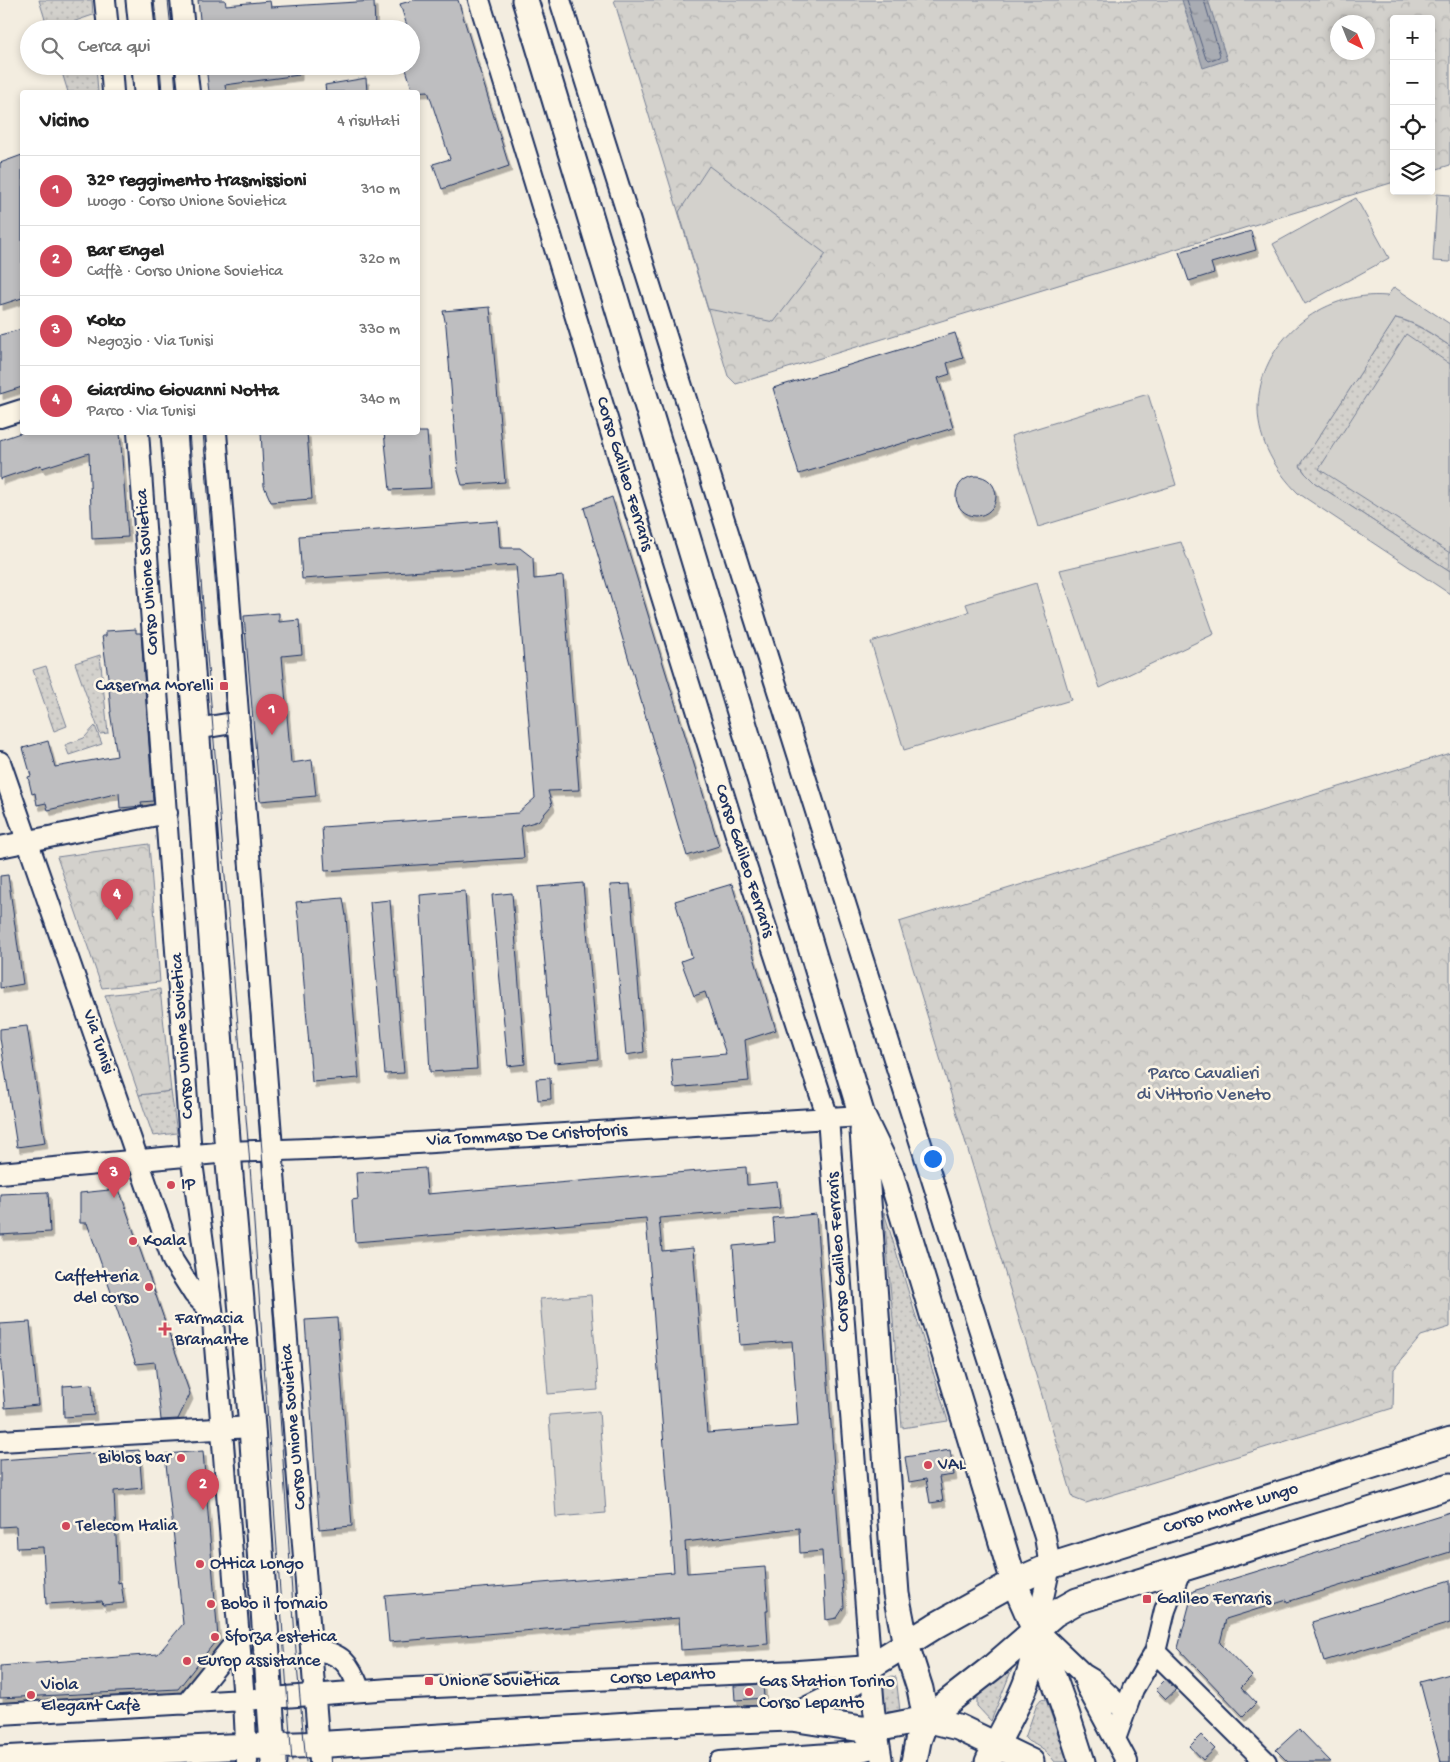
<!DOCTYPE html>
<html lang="it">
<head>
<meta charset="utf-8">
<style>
	body { margin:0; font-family:"Gochi Hand",sans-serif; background:#f2f2f2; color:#222 }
	.controls { position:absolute; right:15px; top:15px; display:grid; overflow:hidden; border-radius:5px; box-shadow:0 2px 8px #0003 }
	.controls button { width:45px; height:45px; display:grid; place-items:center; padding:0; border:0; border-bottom:1px solid #e0e0e0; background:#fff; color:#222; font:25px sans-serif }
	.compass { position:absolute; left:1330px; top:15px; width:45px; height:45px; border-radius:50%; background:#fff; box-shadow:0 2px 8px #0003; rotate:137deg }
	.you { position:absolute; left:932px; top:1158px; width:18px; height:18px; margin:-12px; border:4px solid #fff; border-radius:50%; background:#1a73e8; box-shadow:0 0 0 8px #1a73e833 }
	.badge { display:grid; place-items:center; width:32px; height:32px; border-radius:50%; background:#d1495b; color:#fff; font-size:16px; font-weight:700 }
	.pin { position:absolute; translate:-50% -41px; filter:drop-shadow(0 1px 2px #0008) }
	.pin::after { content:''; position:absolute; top:26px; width:18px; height:15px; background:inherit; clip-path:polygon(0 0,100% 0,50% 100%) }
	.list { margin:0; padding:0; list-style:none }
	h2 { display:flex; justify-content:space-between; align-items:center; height:65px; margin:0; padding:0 20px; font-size:21px }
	h2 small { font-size:16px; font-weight:400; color:#767676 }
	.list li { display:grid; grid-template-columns:32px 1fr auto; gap:15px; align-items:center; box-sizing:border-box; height:70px; padding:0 20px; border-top:1px solid #e0e0e0 }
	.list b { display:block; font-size:19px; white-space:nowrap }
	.list p { margin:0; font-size:16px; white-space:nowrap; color:#767676 }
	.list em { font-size:16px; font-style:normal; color:#767676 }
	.icon { flex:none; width:28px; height:28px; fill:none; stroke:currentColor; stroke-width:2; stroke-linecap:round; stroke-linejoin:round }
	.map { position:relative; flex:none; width:1450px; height:1762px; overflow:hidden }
	.search { position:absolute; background:#fff; box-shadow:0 2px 8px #0003; left:20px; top:20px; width:400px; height:55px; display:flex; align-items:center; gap:12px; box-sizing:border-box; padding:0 18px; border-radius:28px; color:#767676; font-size:19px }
	.panel { position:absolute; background:#fff; box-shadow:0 2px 8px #0003; left:20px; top:90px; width:400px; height:345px; border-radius:5px }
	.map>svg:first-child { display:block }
	.grass { fill:url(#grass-dots); stroke:#778095 }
	.park { fill:url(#park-crowns); stroke:#778095; fill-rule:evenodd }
	.garden { fill:#d3d1cc; stroke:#778095 }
	.water { fill:url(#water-ripples); stroke:#707a91 }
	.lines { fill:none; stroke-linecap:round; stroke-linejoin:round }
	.shore { stroke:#546180; stroke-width:1 }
	.building { fill:#bebec0; stroke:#1b2f5e; filter:url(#shadow) }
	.minor-casing { stroke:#1b2f5e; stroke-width:24 }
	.major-casing { stroke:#1b2f5e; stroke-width:29 }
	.minor { stroke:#fcf5e5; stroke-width:20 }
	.major { stroke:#fcf5e5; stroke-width:25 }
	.tram { stroke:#1b2f5e; stroke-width:1 }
	.poi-dot { fill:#d1495b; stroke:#fcf5e5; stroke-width:2 }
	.labels { text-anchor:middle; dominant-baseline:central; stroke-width:5; stroke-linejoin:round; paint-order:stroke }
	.street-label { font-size:18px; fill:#1b2f5e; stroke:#fcf5e5 }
	.poi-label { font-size:18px; fill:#1b2f5e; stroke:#fcf5e5; text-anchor:start }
	.park-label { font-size:18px; fill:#49587a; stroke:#fcf5e5 }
</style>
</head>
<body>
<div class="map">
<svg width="1450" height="1762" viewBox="0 0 1450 1762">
	<defs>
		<pattern id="grass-dots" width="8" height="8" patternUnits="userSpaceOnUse" patternTransform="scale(1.25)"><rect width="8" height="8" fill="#d3d1cc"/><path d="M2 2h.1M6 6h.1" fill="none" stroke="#b5b4b2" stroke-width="1.8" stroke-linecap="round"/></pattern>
		<pattern id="park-crowns" width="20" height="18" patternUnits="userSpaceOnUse" patternTransform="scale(1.25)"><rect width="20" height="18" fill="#d3d1cc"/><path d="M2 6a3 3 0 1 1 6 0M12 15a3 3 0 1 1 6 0" fill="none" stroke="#b5b4b2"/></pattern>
		<pattern id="water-ripples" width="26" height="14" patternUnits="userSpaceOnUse" patternTransform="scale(1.25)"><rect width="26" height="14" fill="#a9acb3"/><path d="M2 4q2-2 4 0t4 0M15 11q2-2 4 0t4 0" fill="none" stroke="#898c95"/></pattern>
		<filter id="shadow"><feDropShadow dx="3" dy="5.5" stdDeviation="0" flood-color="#0004"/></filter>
	</defs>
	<rect width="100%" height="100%" fill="#f3ede0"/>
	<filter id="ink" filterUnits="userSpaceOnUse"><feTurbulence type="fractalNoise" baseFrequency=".02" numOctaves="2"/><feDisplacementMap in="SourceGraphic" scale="10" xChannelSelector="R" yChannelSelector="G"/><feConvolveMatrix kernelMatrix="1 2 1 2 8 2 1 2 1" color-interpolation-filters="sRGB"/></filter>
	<g filter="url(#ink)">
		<path class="grass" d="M39 0H92L93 15 52 29H48Z
			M60 66H96L98 92H68Z
			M1396 318C1416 323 1433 335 1450 346V571L1315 483 1305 473 1300 465Z
			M100 655 108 733 100 734 75 663Z
			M46 666 67 726 54 731 33 670Z
			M95 726 102 744 69 755 65 745 84 738Z
			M171 1091 177 1133 153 1136 139 1095Z
			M884 1212 948 1421 902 1428Z
			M1012 1669 991 1721 977 1706V1697L1004 1673Z
			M892 1676 896 1677 900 1711 883 1712 882 1681Z
			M1041 1699 1046 1700 1068 1762H1055C1051 1756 1045 1751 1039 1747 1034 1743 1028 1743 1025 1738L1037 1704Z"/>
		<path class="park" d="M614 0H1450V165L1431 171V19H1394V182L736 384 728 376ZM1338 22H1368V52H1338Z
			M1450 753V1327L1421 1336 1394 1369 1393 1408 1086 1503 1073 1498 899 922Z
			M149 844 160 982 102 988 57 857Z
			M160 989 171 1091 139 1095 105 995Z"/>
		<path class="garden" d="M709 166 826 254 774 322 708 309 679 212Z
			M1437 194 1450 195V262L1433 261Z
			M1356 198 1389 258 1305 304 1273 244Z
			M1394 287 1450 324V346C1433 335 1416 322 1396 318L1300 466 1305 473 1315 483 1450 571V594L1298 493C1276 471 1258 441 1258 409 1258 341 1322 290 1387 296Z
			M1406 334 1450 364V553L1319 469Z
			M1148 394 1176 485 1038 527 1011 436Z
			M1181 542 1214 634 1100 688 1060 570Z
			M1036 583 1071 700 904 750 871 642 969 612 966 604Z
			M591 1295 598 1390 548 1394 540 1299Z
			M599 1411 606 1513 556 1517 549 1415Z"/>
		<path class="water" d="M1182 0H1208L1227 60 1203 68Z"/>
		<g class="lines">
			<path class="shore" d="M1187 0 1206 59 1208 61 1219 57 1220 55 1204 0"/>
		</g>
		<path class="building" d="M198 0H225L226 5 270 1 271 7 374 1 375 29H201Z
			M414 0H458L509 166 442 189 433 164 450 159 428 91 413 92 405 66H411V60L418 58 411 38V29H408L400 4Z
			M206 66H299V75L225 85 226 92H209Z
			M366 78 367 92H326L325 85Z
			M22 155V298L0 305V163Z
			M1251 231 1256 250 1211 263 1214 273 1189 281 1179 252Z
			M490 307 505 482 462 485 458 471 446 326 443 311Z
			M22 329V387L0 394V335Z
			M955 333 963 358 947 363 950 374 938 378 953 428 799 474 773 388Z
			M23 432H120L128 537 92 539 89 453 42 468 41 465 0 479V440Z
			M261 432H307L312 499 271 502 264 486Z
			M384 432H427L431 488 390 490Z
			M956 496a20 20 0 1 1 40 0a20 20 0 1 1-40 0Z
			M612 497 719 846 687 856 584 508Z
			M498 521 500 548H520L533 558 534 579 563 576 579 790 548 791 552 805 538 821 521 826 524 858 325 871 322 827 518 813 535 798 516 565 302 579 299 536Z
			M279 613V622L299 620 302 654 282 656 291 763 312 760 316 796 260 801 244 616Z
			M136 629V633H141L153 801 141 802 142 806 120 808 119 793 48 810 46 803 37 805 35 793 32 794 28 777 31 776 23 748 48 741 55 767 117 756 110 712H111L108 677 102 636H106V631Z
			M8 875 23 984 0 988V876Z
			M583 883 598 1059 554 1063 538 887Z
			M630 884 644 1052 626 1055 610 885Z
			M732 884 776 1030 745 1040 749 1081 674 1088 671 1059 726 1054 705 992 694 996 681 961 692 957 675 901Z
			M465 891 477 1069 430 1072 420 895Z
			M512 893 525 1064 508 1066 492 895Z
			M343 898 346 916 359 1078 312 1082 299 922 296 902Z
			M390 900 404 1073 385 1074 370 902Z
			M27 1026 45 1143 17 1147 0 1038V1029Z
			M550 1078 551 1099 538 1100 536 1079Z
			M746 1167 747 1185 777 1182 780 1208 659 1218 662 1251 693 1248 707 1433 798 1426 792 1341 740 1345 733 1246 775 1242 773 1218 816 1214 844 1607 837 1618 826 1620 822 1551 800 1553 799 1528 685 1542 687 1573 765 1567 768 1611H766L768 1644 681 1650 679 1618 389 1642 385 1596 674 1572 646 1218 355 1242 352 1200 358 1199 356 1173 425 1168 427 1194Z
			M119 1189 190 1394 178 1419 161 1420 155 1362 136 1364 87 1223H80V1193Z
			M48 1192 50 1232 0 1235V1194Z
			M337 1318 352 1526 319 1529 305 1320Z
			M30 1322 38 1405 5 1408 0 1354V1324Z
			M92 1384 94 1415 64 1417 63 1386Z
			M139 1450 142 1488 114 1491 118 1583 121 1582 124 1603 103 1605 102 1601 46 1604 43 1547 17 1548 16 1526 0 1527V1460Z
			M950 1450 954 1475 939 1477 943 1501 930 1503 926 1479 909 1482 905 1457Z
			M203 1451 218 1638 178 1689 0 1698V1666L158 1654 183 1624 165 1454Z
			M1450 1512V1552L1287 1602V1600L1226 1619 1220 1643 1252 1676 1241 1687 1256 1703 1243 1716 1178 1648 1193 1591Z
			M1450 1580V1623L1324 1661 1312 1622Z
			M1450 1674V1762H1441L1420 1682Z
			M1166 1679 1176 1690 1166 1699 1156 1689Z
			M763 1684 764 1698 735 1700 734 1686Z
			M1299 1729 1331 1762H1288L1276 1750Z
			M1201 1735 1215 1749 1203 1760 1190 1746Z"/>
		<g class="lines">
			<defs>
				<path id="minor" d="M105 0 108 29
					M181 0 184 29
					M479 0 630 494 742 854 828 1118 874 1710 882 1762
					M560 0 1045 1537 1050 1566 1036 1629 1083 1674 1093 1680 1125 1711
					M111 66 113 92
					M186 66 189 92
					M0 417 22 410
					M138 432 191 1155 212 1309 244 1700 247 1762
					M216 432 320 1762
					M196 729 239 722
					M0 762 173 1261 194 1294 212 1312
					M0 847 167 813
					M0 1173 228 1152 334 1148 862 1116
					M0 1441 252 1427
					M312 1649C342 1653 350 1663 360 1691
					M1155 1652 1266 1762
					M1083 1675 1087 1687 1127 1762
					M186 1704 239 1638
					M0 1714 244 1700 390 1689 798 1671 871 1666
					M1115 1739 1133 1689 1155 1652 1165 1610 1181 1568
					M720 1762 857 1752 879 1746"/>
				<path id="major" d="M139 0 142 29
					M525 0 862 1116 891 1176 1014 1582C1041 1641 1063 1700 1082 1762
					M145 66 147 92
					M174 432 228 1152 252 1427 274 1762
					M863 1131 896 1594 906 1645 920 1689 926 1719
					M791 1718 827 1700 859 1678 871 1666 935 1626 1014 1582 1053 1565 1450 1441
					M0 1759 227 1747 329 1744 662 1723 791 1718 862 1729H876L926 1719 958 1727 1031 1762
					M914 1762 918 1741 926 1719 994 1666 1054 1614 1077 1601 1450 1486
					M988 1762C1007 1718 1035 1685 1036 1634"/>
			</defs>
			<use href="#minor" class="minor-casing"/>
			<use href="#major" class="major-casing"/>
			<use href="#minor" class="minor"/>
			<use href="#major" class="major"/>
			<path class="tram" d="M154 0 157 29
				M168 0 171 29
				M160 66 162 92
				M174 66 176 92
				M189 432 223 853 249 1152 292 1762
				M203 432 262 1151 297 1666 306 1762"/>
		</g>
	</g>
	<g class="poi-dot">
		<rect x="219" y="681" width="10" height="10" rx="2.5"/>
		<circle cx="171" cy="1185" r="5"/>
		<circle cx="133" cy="1241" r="5"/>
		<circle cx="149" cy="1287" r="5"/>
		<path d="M162.5 1321.5h5v5h5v5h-5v5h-5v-5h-5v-5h5z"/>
		<circle cx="181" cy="1458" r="5"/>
		<circle cx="928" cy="1465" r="5"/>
		<circle cx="66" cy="1526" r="5"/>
		<circle cx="200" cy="1564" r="5"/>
		<rect x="1142" y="1594" width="10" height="10" rx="2.5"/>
		<circle cx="211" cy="1604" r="5"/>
		<circle cx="215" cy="1637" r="5"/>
		<circle cx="187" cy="1661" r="5"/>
		<rect x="424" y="1676" width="10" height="10" rx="2.5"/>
		<circle cx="749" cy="1692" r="5"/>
		<circle cx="31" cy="1695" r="5"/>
	</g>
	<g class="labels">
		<g class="street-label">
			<text transform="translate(624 474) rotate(73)">Corso Galileo Ferraris</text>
			<text transform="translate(148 572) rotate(-94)">Corso Unione Sovietica</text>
			<text transform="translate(744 861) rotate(72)">Corso Galileo Ferraris</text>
			<text transform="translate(183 1036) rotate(-94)">Corso Unione Sovietica</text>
			<text transform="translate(98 1042) rotate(71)">Via Tunisi</text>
			<text transform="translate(527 1136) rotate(-3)">Via Tommaso De Cristoforis</text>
			<text transform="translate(839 1252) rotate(-94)">Corso Galileo Ferraris</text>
			<text transform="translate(294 1427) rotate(-95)">Corso Unione Sovietica</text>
			<text transform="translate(1231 1509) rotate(-17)">Corso Monte Lungo</text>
			<text transform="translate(663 1677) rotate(-3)">Corso Lepanto</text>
		</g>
		<g class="poi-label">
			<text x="214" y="686" text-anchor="end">Caserma Morelli</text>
			<text x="181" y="1185">IP</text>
			<text x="143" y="1241">Koala</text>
			<text x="139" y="1277" text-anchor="end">Caffetteria<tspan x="139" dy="21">del corso</tspan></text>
			<text x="175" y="1319">Farmacia<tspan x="175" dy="21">Bramante</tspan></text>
			<text x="171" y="1458" text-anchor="end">Biblos bar</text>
			<text x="938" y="1465">VAL</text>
			<text x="76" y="1526">Telecom Italia</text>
			<text x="210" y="1564">Ottica Longo</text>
			<text x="1157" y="1599">Galileo Ferraris</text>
			<text x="221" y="1604">Bobo il fornaio</text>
			<text x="225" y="1637">Sforza estetica</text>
			<text x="197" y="1661">Europ assistance</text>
			<text x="439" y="1681">Unione Sovietica</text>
			<text x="759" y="1682">Gas Station Torino<tspan x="759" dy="21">Corso Lepanto</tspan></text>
			<text x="41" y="1685">Viola<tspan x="41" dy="21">Elegant Cafè</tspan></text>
		</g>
		<g class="park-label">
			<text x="1204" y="1074">Parco Cavalieri<tspan x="1204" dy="21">di Vittorio Veneto</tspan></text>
		</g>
	</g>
</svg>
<div class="controls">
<button>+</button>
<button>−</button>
<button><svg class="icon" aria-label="locate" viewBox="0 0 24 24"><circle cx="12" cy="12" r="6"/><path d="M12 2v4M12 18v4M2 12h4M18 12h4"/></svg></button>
<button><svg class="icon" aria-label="layers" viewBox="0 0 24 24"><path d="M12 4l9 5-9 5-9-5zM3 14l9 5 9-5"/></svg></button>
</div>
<svg class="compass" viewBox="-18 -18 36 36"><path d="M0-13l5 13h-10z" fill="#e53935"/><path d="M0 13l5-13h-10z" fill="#767676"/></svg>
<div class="you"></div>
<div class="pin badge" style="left:272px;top:735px">1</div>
<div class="pin badge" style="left:203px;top:1510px">2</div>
<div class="pin badge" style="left:114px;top:1198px">3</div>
<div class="pin badge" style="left:117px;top:920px">4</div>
<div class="search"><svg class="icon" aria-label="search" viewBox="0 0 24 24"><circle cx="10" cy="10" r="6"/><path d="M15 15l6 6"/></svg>Cerca qui</div>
<section class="panel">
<h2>Vicino<small>4 risultati</small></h2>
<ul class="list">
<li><span class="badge">1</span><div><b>32° reggimento trasmissioni</b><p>Luogo · Corso Unione Sovietica</p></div><em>310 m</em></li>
<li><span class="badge">2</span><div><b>Bar Engel</b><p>Caffè · Corso Unione Sovietica</p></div><em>320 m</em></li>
<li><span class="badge">3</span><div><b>Koko</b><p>Negozio · Via Tunisi</p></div><em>330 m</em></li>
<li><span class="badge">4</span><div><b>Giardino Giovanni Notta</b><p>Parco · Via Tunisi</p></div><em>340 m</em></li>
</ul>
</section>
</div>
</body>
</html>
